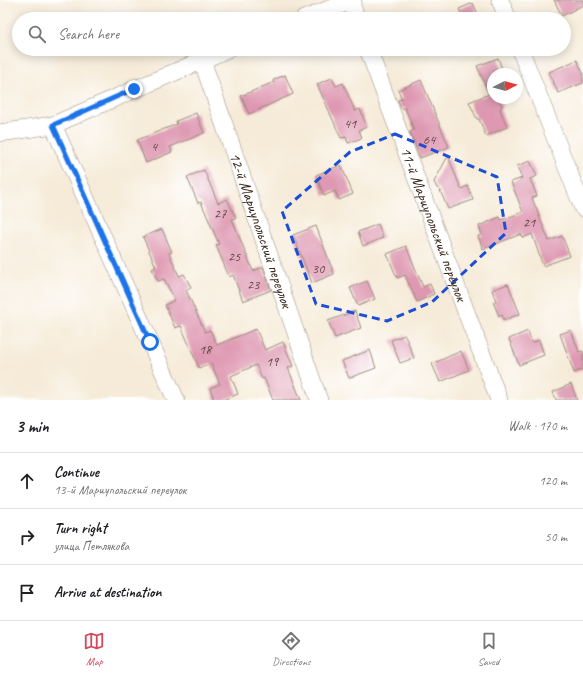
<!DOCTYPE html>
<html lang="en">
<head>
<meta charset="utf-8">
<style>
	body { margin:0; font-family:Caveat,sans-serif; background:#f2f2f2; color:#202124 }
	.compass { position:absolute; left:487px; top:68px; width:36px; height:36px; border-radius:50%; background:#fff; box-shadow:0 2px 10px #0003; rotate:84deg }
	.stop { position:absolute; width:12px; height:12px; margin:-9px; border:3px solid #1a73e8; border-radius:50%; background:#fff }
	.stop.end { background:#1a73e8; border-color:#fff; box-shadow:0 1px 4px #0008 }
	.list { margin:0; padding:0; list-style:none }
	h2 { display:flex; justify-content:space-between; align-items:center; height:52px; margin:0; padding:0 16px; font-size:17px }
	h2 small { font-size:13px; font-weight:400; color:#757577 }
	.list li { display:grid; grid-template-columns:26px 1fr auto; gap:12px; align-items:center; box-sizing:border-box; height:56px; padding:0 16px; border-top:1px solid #e0e0e0 }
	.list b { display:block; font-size:15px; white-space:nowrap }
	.list p { margin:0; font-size:13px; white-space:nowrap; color:#757577 }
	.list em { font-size:13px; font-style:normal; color:#757577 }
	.icon { flex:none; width:22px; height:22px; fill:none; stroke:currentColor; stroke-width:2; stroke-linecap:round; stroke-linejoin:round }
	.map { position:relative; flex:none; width:583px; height:400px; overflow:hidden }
	.search { position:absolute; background:#fff; box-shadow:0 2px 10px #0003; left:12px; right:12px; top:12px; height:44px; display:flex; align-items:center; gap:10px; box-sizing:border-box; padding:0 14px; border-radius:22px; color:#757577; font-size:15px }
	.sheet { height:220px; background:#fff }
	nav { display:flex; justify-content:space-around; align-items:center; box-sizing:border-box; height:56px; border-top:1px solid #e0e0e0; background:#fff; font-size:11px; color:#757577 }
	nav a { display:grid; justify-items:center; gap:2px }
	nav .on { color:#d1495b }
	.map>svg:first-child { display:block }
	.building { fill:#de98b1 }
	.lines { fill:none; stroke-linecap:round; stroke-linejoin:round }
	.minor-casing { stroke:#988a7b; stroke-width:18 }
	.minor { stroke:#fff; stroke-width:17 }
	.route { stroke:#1a73e8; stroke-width:5 }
	.marked { fill:none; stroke:#1d4ed8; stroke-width:3; stroke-dasharray:8 5; stroke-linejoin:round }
	.labels { text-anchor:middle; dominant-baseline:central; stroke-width:3; stroke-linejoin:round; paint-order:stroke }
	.number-label { font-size:14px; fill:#644643 }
	.street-label { font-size:16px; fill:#3b2a1e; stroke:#fff }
</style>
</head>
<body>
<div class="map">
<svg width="583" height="400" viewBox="0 0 583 400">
	<rect width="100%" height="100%" fill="#fff"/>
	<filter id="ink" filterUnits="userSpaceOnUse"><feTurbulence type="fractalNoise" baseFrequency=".025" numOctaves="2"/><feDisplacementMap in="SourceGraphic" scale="8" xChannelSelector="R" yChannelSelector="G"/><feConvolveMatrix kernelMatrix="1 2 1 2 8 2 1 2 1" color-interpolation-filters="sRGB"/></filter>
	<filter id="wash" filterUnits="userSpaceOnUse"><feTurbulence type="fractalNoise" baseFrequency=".012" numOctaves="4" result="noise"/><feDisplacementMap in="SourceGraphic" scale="16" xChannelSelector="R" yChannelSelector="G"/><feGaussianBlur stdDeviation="0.9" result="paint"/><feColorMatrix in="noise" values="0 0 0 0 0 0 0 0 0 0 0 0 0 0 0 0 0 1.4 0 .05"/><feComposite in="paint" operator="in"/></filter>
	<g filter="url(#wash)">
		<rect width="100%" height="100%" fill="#f6ebd8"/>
		<g id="blocks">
			<path class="building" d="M554 0H583V5L562 16Z
				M473 3 480 19H464L459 9Z
				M498 58 504 74H493V98H497L502 105 500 110 507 127 486 136 479 119H477L469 102 489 94 477 66Z
				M577 60 583 73V83L558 93 549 72Z
				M285 75 293 94 249 114 241 96 274 82 273 80Z
				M332 78 336 86 343 83 355 111 360 109 367 127 359 130 362 138 348 143 346 137 341 138 317 84Z
				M421 80 449 147 420 158 410 132 414 130 405 108H401L398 100 402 99 398 90Z
				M196 113 204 133 170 147 172 152 146 163 137 140 177 124 176 121Z
				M448 156 461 189 468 186 473 200 448 209 439 188H437L434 182Z
				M530 161 537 176 530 179 537 196 532 198 549 241 562 236 570 256 543 266 532 234 523 238 521 234 483 249 478 236 482 235 479 226 500 217 501 220 523 212 511 182 522 178 517 166Z
				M341 165 353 194 339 200 335 191 324 196 316 175Z
				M204 170 218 203 227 199 236 218 232 219 253 271 263 267 271 290 243 301 233 275 229 277 216 245 219 244 201 202 198 203 187 177Z
				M378 224 383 238 363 246 358 232Z
				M316 226 334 274 312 283 293 235Z
				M162 229 172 252 169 253 179 276 184 274 191 287 186 290 205 332 210 330 217 345 256 329 265 350 283 342 293 366 288 368 301 400H273L264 378 262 379 256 365 231 376 238 394 223 400H214L210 388 220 384 211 363 199 368 181 326 175 328 165 305 175 300 164 279 158 281 152 269 156 267 143 237Z
				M406 246 423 287 430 284 434 294 417 302 405 275 397 278 387 254Z
				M367 281 375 299 358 306 350 288Z
				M508 284 520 314 504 320 502 315 499 316 493 302 496 301 492 290Z
				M355 311 361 328 335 338 328 321Z
				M571 330 579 352 583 351V369L574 373 560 334Z
				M528 331 532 343 539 340 544 355 519 365 509 339Z
				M405 335 414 358 400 363 391 340Z
				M370 350 376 368 349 378 342 361Z
				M461 351 469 370 440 382 432 364Z
				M571 384 577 400H556L553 392Z"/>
		</g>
	</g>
	<g filter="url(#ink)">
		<use href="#blocks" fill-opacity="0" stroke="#988a7b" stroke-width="1"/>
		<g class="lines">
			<defs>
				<g id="minor">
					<path d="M500 0 508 19"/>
					<path d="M350 1 357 19"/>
					<path d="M304 19 353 0"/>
					<path id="s1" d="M368 49 499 400"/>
					<path d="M520 49 583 208"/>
					<path id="s2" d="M202 60 319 400"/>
					<path d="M53 125 176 400"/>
					<path d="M0 133 53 125 228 49"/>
				</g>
			</defs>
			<use href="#minor" class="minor-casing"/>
			<use href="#minor" class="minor"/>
		</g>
	</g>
	<g class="lines" filter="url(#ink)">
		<path class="route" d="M134 89 53 125 150 342"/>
	</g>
	<path class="marked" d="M395 134 497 177 506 233 432 302 387 321 316 304 282 211 350 152Z"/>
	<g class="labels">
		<g class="number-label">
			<text x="350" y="123">41</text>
			<text x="429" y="139">64</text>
			<text x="154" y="146">4</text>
			<text x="220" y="213">27</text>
			<text x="529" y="222">21</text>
			<text x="234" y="256">25</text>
			<text x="318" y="268">30</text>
			<text x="253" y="284">23</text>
			<text x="205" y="349">18</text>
			<text x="272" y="361">19</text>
		</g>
		<g class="street-label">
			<text stroke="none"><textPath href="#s1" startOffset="187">11-й Мариупольский переулок</textPath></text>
			<text stroke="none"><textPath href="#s2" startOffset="180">12-й Мариупольский переулок</textPath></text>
		</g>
	</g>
</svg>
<svg class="compass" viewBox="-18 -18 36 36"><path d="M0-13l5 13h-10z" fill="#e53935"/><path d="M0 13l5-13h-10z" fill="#757577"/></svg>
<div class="stop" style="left:150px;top:342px"></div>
<div class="stop end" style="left:134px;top:89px"></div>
<div class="search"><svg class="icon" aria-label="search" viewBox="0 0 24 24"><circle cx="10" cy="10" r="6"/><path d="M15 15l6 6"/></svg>Search here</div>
</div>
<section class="sheet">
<h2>3 min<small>Walk · 170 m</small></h2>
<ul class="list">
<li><svg class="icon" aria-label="ahead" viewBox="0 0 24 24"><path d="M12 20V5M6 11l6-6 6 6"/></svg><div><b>Continue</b><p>13-й Мариупольский переулок</p></div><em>120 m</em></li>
<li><svg class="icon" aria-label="right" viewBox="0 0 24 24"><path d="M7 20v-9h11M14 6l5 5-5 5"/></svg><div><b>Turn right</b><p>улица Петлякова</p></div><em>50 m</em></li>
<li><svg class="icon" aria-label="arrive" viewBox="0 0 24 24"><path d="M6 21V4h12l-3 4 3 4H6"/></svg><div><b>Arrive at destination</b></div></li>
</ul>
</section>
<nav>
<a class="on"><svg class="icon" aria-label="map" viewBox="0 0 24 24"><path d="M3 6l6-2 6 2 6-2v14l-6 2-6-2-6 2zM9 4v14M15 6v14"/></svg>Map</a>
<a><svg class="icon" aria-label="directions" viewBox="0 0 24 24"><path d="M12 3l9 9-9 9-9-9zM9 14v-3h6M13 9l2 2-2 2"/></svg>Directions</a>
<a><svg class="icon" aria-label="saved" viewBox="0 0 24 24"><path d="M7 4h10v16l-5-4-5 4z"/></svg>Saved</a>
</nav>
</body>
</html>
